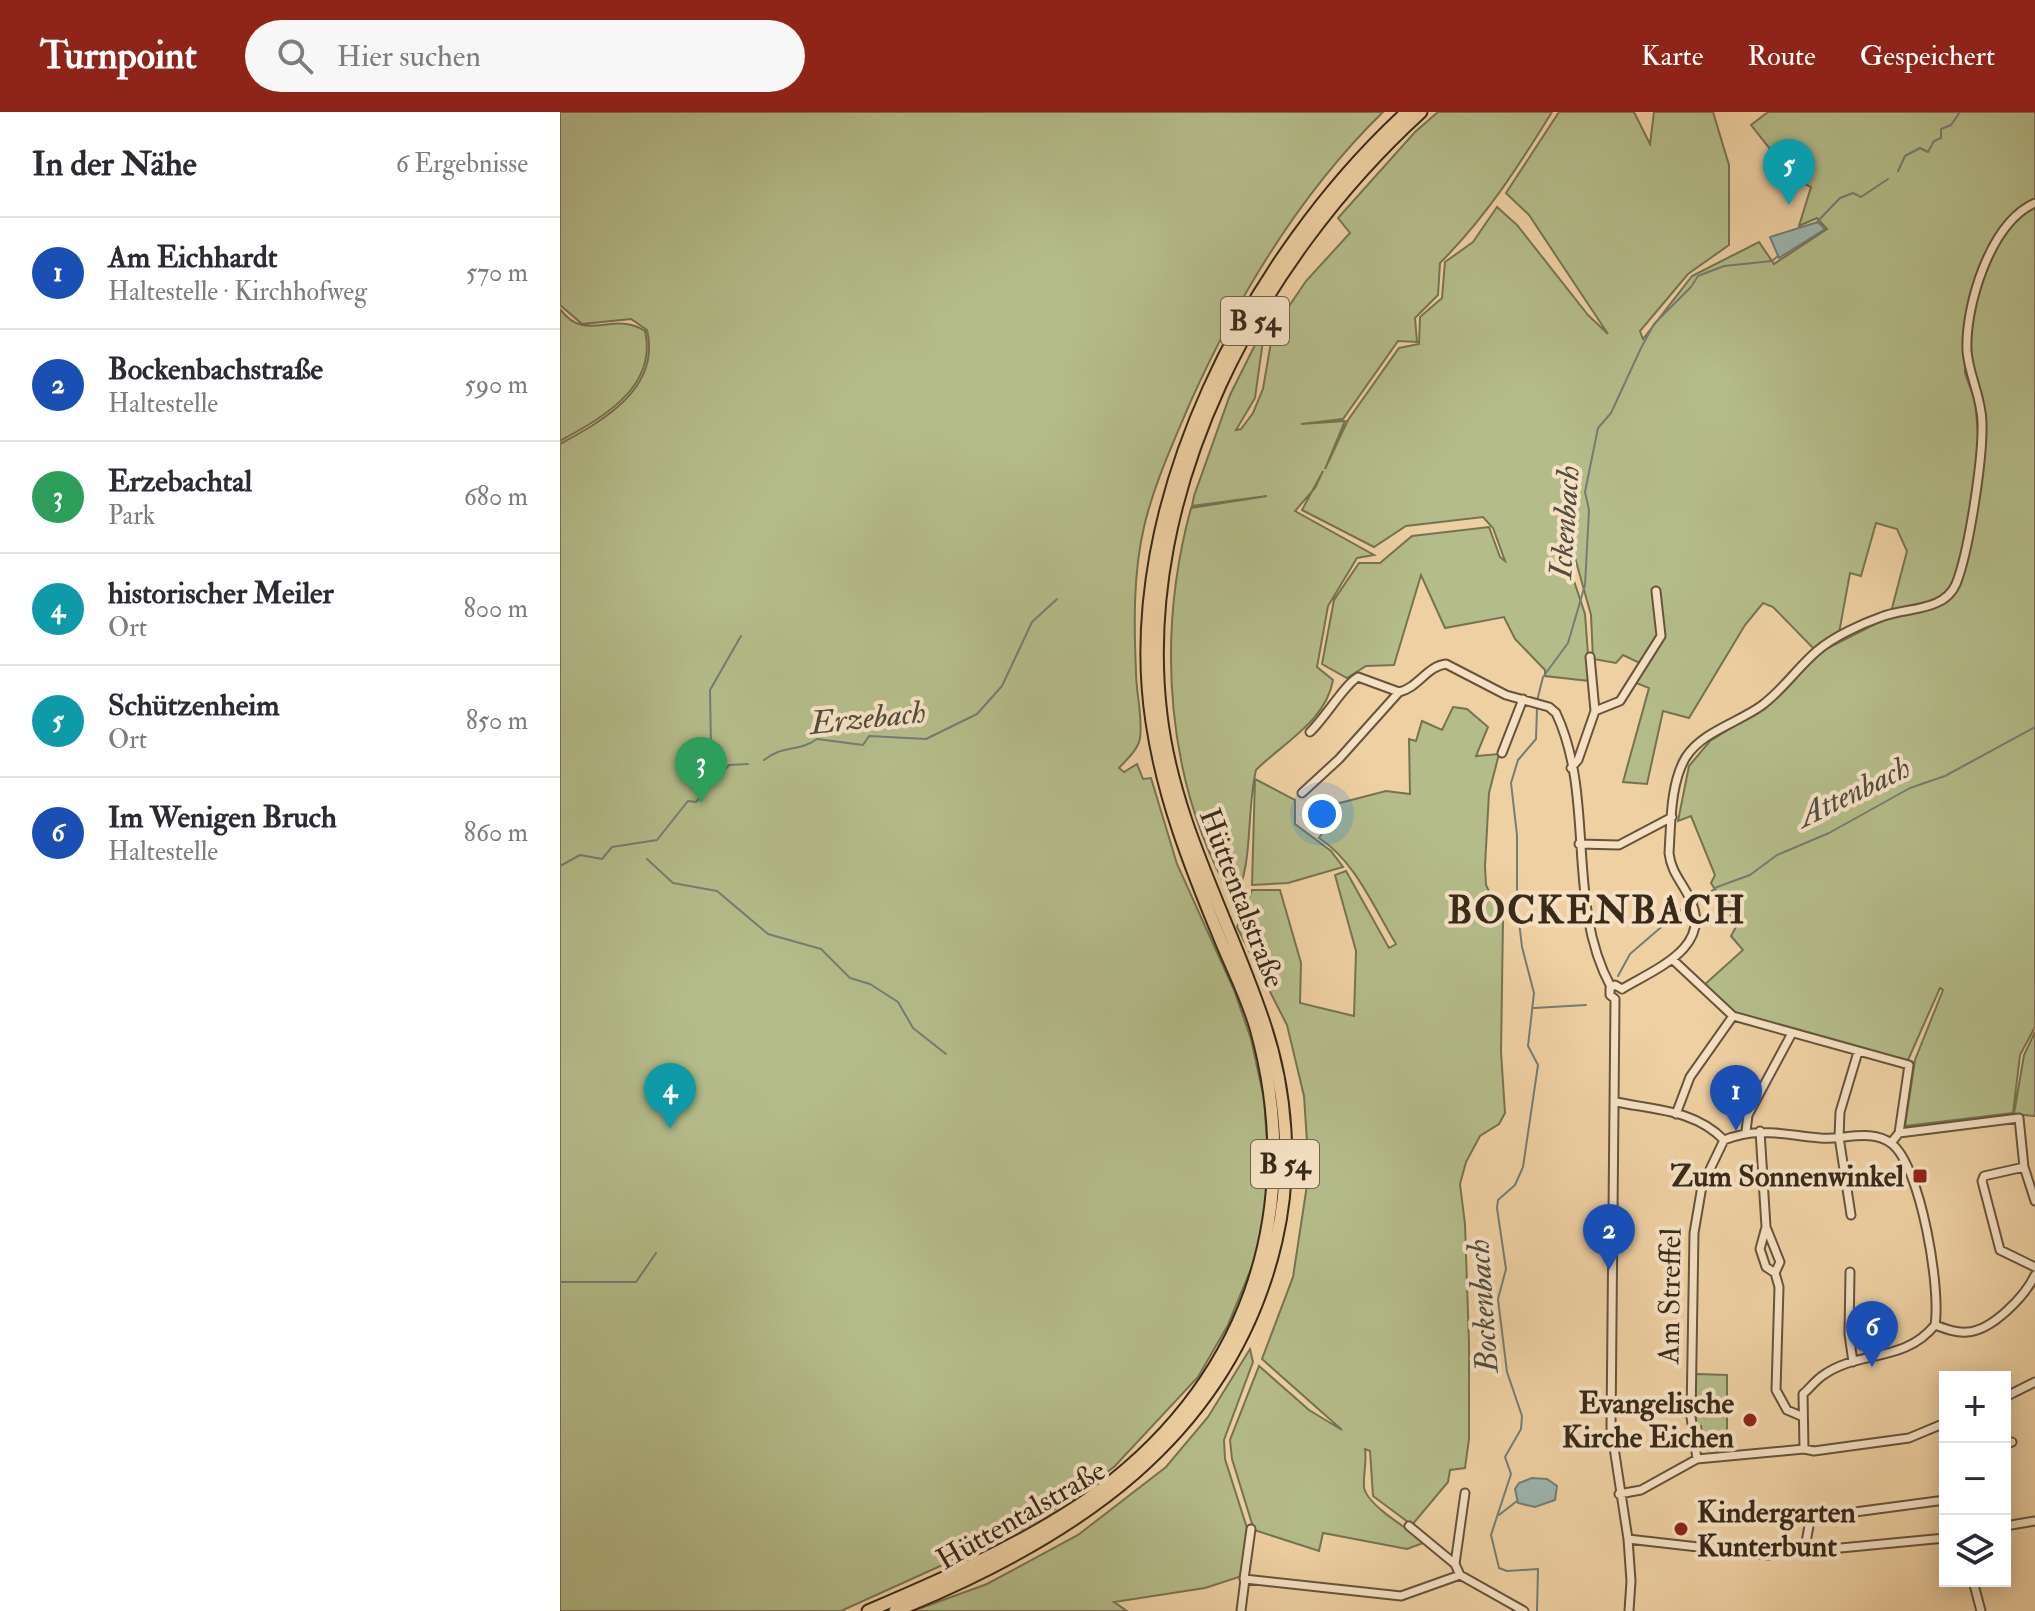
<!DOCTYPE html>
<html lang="de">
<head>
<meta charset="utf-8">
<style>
	body { margin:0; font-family:"IM FELL Double Pica",serif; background:#f7f7f7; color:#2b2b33 }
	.controls { position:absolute; right:24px; bottom:24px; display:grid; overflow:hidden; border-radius:0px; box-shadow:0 4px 20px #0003 }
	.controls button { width:72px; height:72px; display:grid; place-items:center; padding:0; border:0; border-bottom:2px solid #e1e1e2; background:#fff; color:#2b2b33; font:40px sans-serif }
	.you { position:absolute; left:762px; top:702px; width:28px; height:28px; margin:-20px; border:6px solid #fff; border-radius:50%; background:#1a73e8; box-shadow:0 0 0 12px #1a73e833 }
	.badge { display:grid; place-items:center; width:52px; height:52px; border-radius:50%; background:#8f2418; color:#fff; font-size:26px; font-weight:700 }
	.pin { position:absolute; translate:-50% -66px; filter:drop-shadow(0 2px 4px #0008) }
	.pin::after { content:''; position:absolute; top:42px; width:28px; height:24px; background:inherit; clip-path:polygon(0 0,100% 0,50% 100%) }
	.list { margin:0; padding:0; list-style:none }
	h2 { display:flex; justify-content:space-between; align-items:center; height:104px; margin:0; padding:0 32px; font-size:34px }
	h2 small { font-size:26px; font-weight:400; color:#7c7c81 }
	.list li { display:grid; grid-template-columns:52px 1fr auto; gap:24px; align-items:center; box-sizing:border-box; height:112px; padding:0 32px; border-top:2px solid #e1e1e2 }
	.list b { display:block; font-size:30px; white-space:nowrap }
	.list p { margin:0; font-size:26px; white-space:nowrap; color:#7c7c81 }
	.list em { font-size:26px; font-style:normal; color:#7c7c81 }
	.icon { flex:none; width:44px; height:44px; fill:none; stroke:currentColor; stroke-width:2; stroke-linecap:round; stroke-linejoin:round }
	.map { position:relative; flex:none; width:1475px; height:1499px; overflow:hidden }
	header { display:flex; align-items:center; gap:48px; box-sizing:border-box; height:112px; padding:0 40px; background:#8f2418; color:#fff }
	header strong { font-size:38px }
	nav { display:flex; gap:44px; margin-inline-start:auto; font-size:28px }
	.search { width:560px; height:72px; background:#f7f7f7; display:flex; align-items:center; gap:20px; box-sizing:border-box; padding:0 28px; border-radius:44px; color:#7c7c81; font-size:30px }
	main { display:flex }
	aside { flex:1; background:#fff }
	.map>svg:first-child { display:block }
	.green { fill:#b4bc89; stroke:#767352; stroke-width:2; fill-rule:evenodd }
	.water { fill:#9cb5ae; stroke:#747d73; stroke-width:2 }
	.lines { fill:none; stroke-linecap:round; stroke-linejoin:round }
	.stream { stroke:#747d73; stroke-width:2 }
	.minor-casing { stroke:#66543c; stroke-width:11 }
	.highway-casing { stroke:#392a1a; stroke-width:15 }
	.minor { stroke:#f5e0c3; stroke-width:7 }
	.highway { stroke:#efd0a3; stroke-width:11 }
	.poi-dot { fill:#8f2418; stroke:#f5e0c3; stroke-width:3 }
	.labels { text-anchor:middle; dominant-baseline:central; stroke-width:8; stroke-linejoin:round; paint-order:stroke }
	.shield { fill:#f5e0c3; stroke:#71614d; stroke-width:2 }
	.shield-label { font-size:28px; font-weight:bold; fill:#392a1a }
	.street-label { font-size:30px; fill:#392a1a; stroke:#f5e0c3 }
	.poi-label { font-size:30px; font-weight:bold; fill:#392a1a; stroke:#f5e0c3; text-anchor:end }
	.water-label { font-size:32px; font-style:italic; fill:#524d3f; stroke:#f5e0c3 }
	.district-label { font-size:38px; font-weight:bold; letter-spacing:2px; fill:#392a1a; stroke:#f5e0c3 }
</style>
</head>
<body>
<header>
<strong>Turnpoint</strong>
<div class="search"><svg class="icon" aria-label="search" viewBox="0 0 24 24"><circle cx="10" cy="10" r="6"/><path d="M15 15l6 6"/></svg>Hier suchen</div>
<nav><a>Karte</a><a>Route</a><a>Gespeichert</a></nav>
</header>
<main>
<aside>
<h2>In der Nähe<small>6 Ergebnisse</small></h2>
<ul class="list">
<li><span class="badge" style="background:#1a4fb4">1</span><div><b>Am Eichhardt</b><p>Haltestelle · Kirchhofweg</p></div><em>570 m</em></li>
<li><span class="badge" style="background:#1a4fb4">2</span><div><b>Bockenbachstraße</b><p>Haltestelle</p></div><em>590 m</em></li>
<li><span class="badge" style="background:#2e9e5b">3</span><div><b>Erzebachtal</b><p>Park</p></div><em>680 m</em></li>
<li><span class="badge" style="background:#0f9aa8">4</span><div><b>historischer Meiler</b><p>Ort</p></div><em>800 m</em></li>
<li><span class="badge" style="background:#0f9aa8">5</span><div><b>Schützenheim</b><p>Ort</p></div><em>850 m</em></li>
<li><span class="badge" style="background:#1a4fb4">6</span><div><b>Im Wenigen Bruch</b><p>Haltestelle</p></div><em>860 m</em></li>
</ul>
</aside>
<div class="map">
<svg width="1475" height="1499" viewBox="0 0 1475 1499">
	<rect width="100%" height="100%" fill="#efd0a3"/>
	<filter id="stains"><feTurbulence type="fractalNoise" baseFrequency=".0025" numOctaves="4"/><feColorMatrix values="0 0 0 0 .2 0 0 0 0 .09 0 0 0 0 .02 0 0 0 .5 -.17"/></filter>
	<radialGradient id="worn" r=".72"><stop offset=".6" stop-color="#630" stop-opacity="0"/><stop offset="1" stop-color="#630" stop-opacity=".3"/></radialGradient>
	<path class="green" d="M0 0H823C739 82 678 184 630 291 613 331 594 372 584 415 573 462 574 513 576 560 576 581 583 606 580 626 578 638 567 647 559 656L564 660 577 652 583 667 591 666 617 752 674 878 691 927 704 987 708 1043 705 1105 695 1147 668 1213 638 1265 555 1354 515 1385 462 1417 281 1499H0V332C44 308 101 276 87 218L71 207 22 212 0 193Z
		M878 0H992C958 55 926 105 880 151L878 183 855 206 857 230 838 229 783 307 741 312 785 309 765 357 788 308 839 236 859 232 860 205 882 186 885 150 913 130 937 95 957 113 1028 203 1048 222 969 103 946 81 999 0H1074L1090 32 1094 0H1153L1169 53V133L1128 162 1080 219 1083 227 1132 164 1199 130 1214 152 1267 117 1257 106 1239 114 1251 75 1233 66 1191 13 1208 0H1475V915L1460 943 1453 1001 1345 1014 1355 948 1383 878 1380 876 1348 948 1230 920 1171 901 1143 874 1183 838 1171 824 1177 813 1151 771 1155 763 1131 704 1118 709 1129 654 1150 629 1205 595 1260 540 1325 507 1378 494 1377 490 1331 500 1347 439 1337 417 1316 411 1301 464 1290 461 1279 521 1254 537 1213 495 1203 491 1185 513 1129 606 1103 599 1087 672 1063 670 1089 576 1076 571 1082 552 1063 543 1056 551 1033 547 1031 503 1014 442 1009 441 1011 460 1025 502 1030 569 985 564V558L955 527 944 505 885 516 861 463 834 553 806 554 787 566 762 552 774 488 799 451H820L852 424 929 415 940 445 945 449 933 416 923 405 846 414 814 435 742 398 763 359 755 376 735 399 814 443 797 446 768 494 757 555 773 568C766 609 723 631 696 658 686 699 694 754 674 789 605 672 596 525 631 396L707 384 632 394 634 384 670 283 700 223 703 229 695 286 676 318 681 317 693 301 703 277 713 218 746 169 790 121 778 106 855 20ZM1405 226 1425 308V342L1409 442 1404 445 1419 333 1415 289 1405 261Z
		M0 197C26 232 52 198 85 219 98 275 42 306 0 329Z
		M893 595 907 597 928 615 916 644 939 642 929 681 925 754 926 773 943 808 941 940 945 1001 939 1012 920 1024 906 1050 900 1072 905 1112 909 1231V1327L905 1356 890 1358 888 1370 852 1413 813 1384 810 1339 805 1337C807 1350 803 1363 804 1375 806 1393 851 1419 866 1430L847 1437 763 1421 759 1439 694 1418 672 1347 670 1328 699 1254 749 1298 782 1318 702 1247 733 1165 749 1060 744 984 727 913 677 815 692 778H720L741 851 740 891 794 904 796 839 775 763 786 759 829 836 836 832C814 796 795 749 759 726L779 697 776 692 826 679 850 682 849 627 856 629 862 609 882 618Z
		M695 667 735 688V712L771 739 783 755 728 771 692 773Z
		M1475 920V1004L1454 1002 1464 943Z
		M690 1237 693 1250 664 1328 665 1347 687 1416 682 1464 645 1476 554 1490 567 1499H353L427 1472 518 1423 606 1355 648 1305Z
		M1136 1262 1167 1263V1337L1146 1338 1138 1327 1143 1325 1141 1314H1136Z"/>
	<path class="water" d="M1258 110 1265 117 1219 146 1210 125Z
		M972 1366 987 1367 997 1374 995 1388 975 1395 958 1391 955 1377 959 1371Z"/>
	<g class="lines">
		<path class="stream" d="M1338 59 1345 44 1360 36 1368 40 1374 29 1381 26V17L1391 13 1400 0
			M1256 111 1280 86 1293 81 1301 85 1328 67
			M977 589 983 565 1008 531 1025 473 1029 398 1025 380 1038 316 1051 301 1081 236 1094 212 1131 175 1138 164 1164 154 1212 149 1218 144
			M151 638 150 578 181 524
			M154 647 162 659
			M204 648C222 633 239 640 257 627L303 633 309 624 366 627 417 602 442 574 472 510 497 487
			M87 747 113 771 157 779 208 822 261 837 290 866 310 872 338 890 353 916 386 942
			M0 754 20 743 42 747 52 735 97 728 128 689 136 690 169 653 188 652
			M1136 791 1157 775 1190 763 1217 743 1269 721 1350 676 1385 664 1475 615
			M1058 864 1070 842 1121 798
			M974 896 1026 893
			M0 1170H76L96 1141
			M939 1403 957 1389
			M977 1499 978 1457 947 1459 939 1456 931 1423 951 1362 945 1345 961 1317 962 1304 947 1260 938 1187 946 1157 937 1096 938 1088 955 1073 963 1055 978 953 968 934 974 881 962 835 957 793V723L951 671 958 648 976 627 977 596"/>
		<defs>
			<path id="minor" d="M1030 545 1035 599
				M839 580C858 576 867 554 886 552L946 583 989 595 996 601C1036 686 1005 791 1051 875
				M750 620C765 606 785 572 798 565L839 580
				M942 641 963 587
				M1011 656 1018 648 1035 599 1060 589 1101 524 1096 479
				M742 681 779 647 839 580
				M1019 732 1059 733 1112 705
				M1112 847 1173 904 1349 953 1339 1021 1331 1031
				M1062 877C1095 857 1154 835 1130 787 1122 770 1111 760 1109 741 1111 712 1110 671 1126 645 1142 620 1177 611 1201 594 1222 579 1237 556 1257 539 1273 525 1301 512 1321 505 1346 495 1384 500 1396 472 1409 440 1423 346 1422 311 1422 286 1409 264 1407 239 1405 194 1430 111 1475 91
				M1055 887 1051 1316 1068 1427 1071 1469 1069 1499
				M1055 887 1050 883V876L1055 873 1062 877
				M1056 990C1096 998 1135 998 1164 1028 1199 1014 1224 1023 1260 1026 1283 1028 1312 1016 1332 1032 1361 1055 1381 1177 1375 1213
				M1116 1002 1130 965 1173 904
				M1186 1019 1188 1003 1231 923
				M1200 1019 1206 1115 1200 1137 1206 1155 1215 1161 1219 1175 1216 1278 1227 1298 1241 1304
				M1339 1021 1459 1006 1464 1055 1475 1089
				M1464 1055 1424 1064 1422 1069 1440 1138 1475 1155
				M1291 1103 1279 1025 1280 1000 1298 940
				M1206 1115 1220 1150 1215 1161
				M1290 1160 1289 1222 1293 1250
				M1445 1285 1475 1270
				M1445 1333 1452 1330
				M1244 1337 1243 1282C1249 1277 1255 1269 1262 1264 1299 1237 1343 1252 1375 1213 1386 1217 1396 1221 1407 1220 1432 1219 1465 1184 1475 1163
				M1137 1347 1131 1305 1134 1121 1142 1074 1164 1028
				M1059 1382 1081 1378 1137 1347 1244 1337 1254 1339 1349 1326 1385 1311
				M849 1414 895 1452
				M1445 1414 1475 1409
				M1068 1427 1208 1443 1385 1426
				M1244 1441 1251 1403 1280 1402 1385 1388
				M900 1463 895 1452 905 1381
				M684 1467 691 1417
				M1413 1469 1421 1499
				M681 1499 685 1467 841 1484 900 1463 964 1499"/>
			<path id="highway" d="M308 1499C381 1468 459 1434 525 1389 685 1278 748 1103 696 916 687 885 671 854 659 824 630 754 603 685 592 610 559 393 691 143 847 0
				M335 1499C513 1427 670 1326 716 1129 733 1056 727 978 703 908 669 806 614 712 601 603 574 379 699 148 861 0"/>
		</defs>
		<use href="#minor" class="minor-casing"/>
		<use href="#highway" class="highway-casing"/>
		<use href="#minor" class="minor"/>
		<use href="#highway" class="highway"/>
	</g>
	<g class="poi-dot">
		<rect x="1352" y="1056" width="16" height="16" rx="4"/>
		<circle cx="1190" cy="1308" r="8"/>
		<circle cx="1121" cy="1417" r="8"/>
	</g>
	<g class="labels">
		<g class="shield">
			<rect x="661" y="185" width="68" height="48" rx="6"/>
			<rect x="691" y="1028" width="68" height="48" rx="6"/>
		</g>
		<g class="shield-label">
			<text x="695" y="209">B 54</text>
			<text x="725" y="1052">B 54</text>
		</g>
		<g class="street-label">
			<text transform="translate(682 786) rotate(69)">Hüttentalstraße</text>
			<text transform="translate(1110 1184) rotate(-89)">Am Streffel</text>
			<text transform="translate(461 1403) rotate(-30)">Hüttentalstraße</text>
		</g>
		<g class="poi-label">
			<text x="1344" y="1064">Zum Sonnenwinkel</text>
			<text x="1174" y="1291">Evangelische<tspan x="1174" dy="34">Kirche Eichen</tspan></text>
			<text x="1137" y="1400" text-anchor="start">Kindergarten<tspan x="1137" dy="34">Kunterbunt</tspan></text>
		</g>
		<g class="water-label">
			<text transform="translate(1005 410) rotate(-86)">Ickenbach</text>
			<text transform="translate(308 606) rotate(-6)">Erzebach</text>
			<text transform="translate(1294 680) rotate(-26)">Attenbach</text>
			<text transform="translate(923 1194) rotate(-94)">Bockenbach</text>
		</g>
		<g class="district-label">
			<text x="1037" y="799">BOCKENBACH</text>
		</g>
	</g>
	<rect width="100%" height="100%" filter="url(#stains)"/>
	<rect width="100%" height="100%" fill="url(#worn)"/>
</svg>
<div class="controls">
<button>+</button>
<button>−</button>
<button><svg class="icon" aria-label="layers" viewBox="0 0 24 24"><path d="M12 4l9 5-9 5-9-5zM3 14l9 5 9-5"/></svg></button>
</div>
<div class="you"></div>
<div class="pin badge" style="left:1176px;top:1019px;background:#1a4fb4">1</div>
<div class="pin badge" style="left:1049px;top:1158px;background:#1a4fb4">2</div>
<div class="pin badge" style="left:141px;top:691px;background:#2e9e5b">3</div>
<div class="pin badge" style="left:110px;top:1017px;background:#0f9aa8">4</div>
<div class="pin badge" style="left:1229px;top:93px;background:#0f9aa8">5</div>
<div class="pin badge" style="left:1312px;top:1255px;background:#1a4fb4">6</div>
</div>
</main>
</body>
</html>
